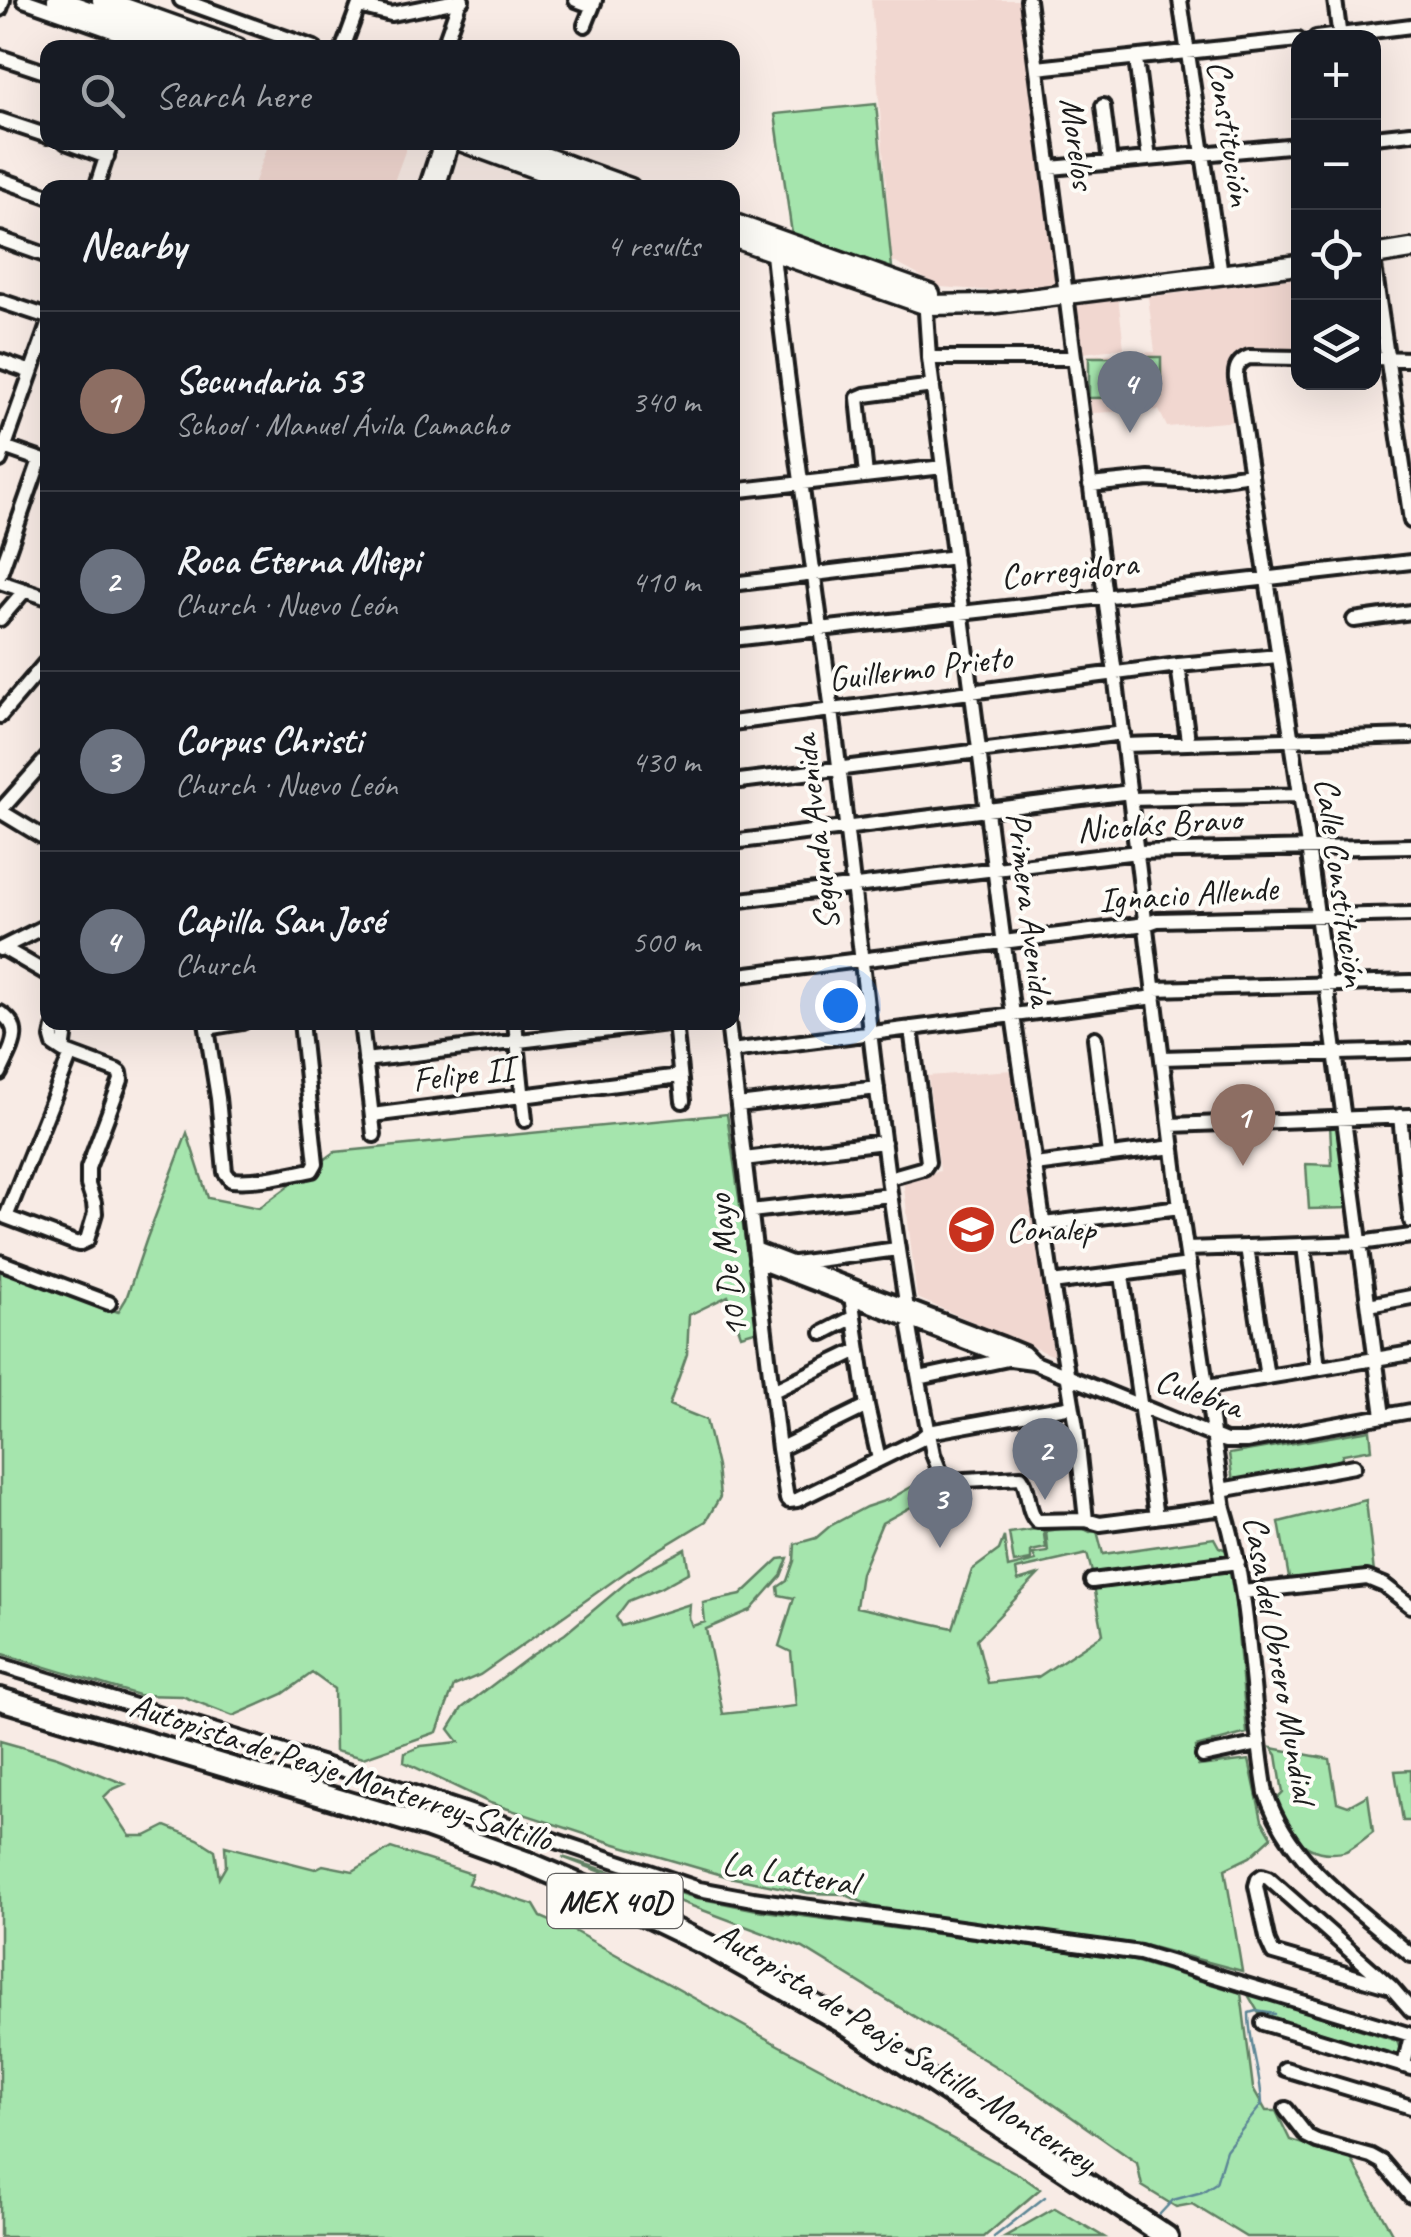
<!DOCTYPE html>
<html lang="en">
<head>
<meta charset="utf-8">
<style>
	body { margin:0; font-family:Caveat,sans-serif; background:#20242c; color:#f1f3f6 }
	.controls { position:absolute; right:30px; top:30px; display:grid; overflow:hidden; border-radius:20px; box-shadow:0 10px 40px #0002 }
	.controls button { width:90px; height:90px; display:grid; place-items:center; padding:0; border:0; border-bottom:2px solid #363941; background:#171b24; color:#f1f3f6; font:50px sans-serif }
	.you { position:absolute; left:840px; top:1005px; width:35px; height:35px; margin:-25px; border:8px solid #fff; border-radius:50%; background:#1a73e8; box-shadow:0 0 0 15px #1a73e833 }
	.badge { display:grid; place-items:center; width:65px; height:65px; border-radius:50%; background:#c8321e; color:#fff; font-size:32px; font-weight:700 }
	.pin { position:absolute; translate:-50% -82px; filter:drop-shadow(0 2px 5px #0008) }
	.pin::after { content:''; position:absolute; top:52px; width:35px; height:30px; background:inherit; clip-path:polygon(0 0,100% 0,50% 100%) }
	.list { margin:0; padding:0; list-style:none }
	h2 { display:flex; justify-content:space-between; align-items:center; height:130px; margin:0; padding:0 40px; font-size:42px }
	h2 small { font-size:32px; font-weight:400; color:#9ea1a6 }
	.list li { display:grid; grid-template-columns:65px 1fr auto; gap:30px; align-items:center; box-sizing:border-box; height:180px; padding:0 40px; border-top:2px solid #363941 }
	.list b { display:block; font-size:38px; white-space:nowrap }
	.list p { margin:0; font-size:32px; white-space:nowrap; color:#9ea1a6 }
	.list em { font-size:32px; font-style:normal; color:#9ea1a6 }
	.icon { flex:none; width:55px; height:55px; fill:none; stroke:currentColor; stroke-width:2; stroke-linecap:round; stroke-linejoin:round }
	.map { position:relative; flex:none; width:1411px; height:2237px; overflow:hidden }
	.search { position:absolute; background:#171b24; box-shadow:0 10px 40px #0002; left:40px; top:40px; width:700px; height:110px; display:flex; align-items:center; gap:25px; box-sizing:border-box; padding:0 35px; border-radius:20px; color:#9ea1a6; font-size:38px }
	.panel { position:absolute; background:#171b24; box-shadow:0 10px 40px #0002; left:40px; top:180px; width:700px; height:850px; border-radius:20px }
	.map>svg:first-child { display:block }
	.built { fill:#f1d7d0 }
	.green { fill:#a5e5ad; stroke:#608064; stroke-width:2.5 }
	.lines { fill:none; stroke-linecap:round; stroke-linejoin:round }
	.stream { stroke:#5c8696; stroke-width:2.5 }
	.minor-casing { stroke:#1c1c1c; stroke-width:20 }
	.major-casing { stroke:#1c1c1c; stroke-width:25 }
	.highway-casing { stroke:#1c1c1c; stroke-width:28 }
	.minor { stroke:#fdfcf7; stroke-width:12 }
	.major { stroke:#fdfcf7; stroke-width:18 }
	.highway { stroke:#fdfcf7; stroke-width:20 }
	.labels { text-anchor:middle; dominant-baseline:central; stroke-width:8; stroke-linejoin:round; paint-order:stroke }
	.shield { fill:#fdfcf7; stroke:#605f5e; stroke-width:2.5 }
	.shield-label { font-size:32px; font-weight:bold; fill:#1c1c1c }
	.street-label { font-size:35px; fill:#1c1c1c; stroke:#fdfcf7 }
	.poi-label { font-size:35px; fill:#1c1c1c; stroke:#fdfcf7; text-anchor:start }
</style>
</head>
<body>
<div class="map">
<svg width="1411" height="2237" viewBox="0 0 1411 2237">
	<rect width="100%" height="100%" fill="#f8ebe5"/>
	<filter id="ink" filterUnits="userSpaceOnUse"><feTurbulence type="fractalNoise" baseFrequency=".01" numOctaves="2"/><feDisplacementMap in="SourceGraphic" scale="20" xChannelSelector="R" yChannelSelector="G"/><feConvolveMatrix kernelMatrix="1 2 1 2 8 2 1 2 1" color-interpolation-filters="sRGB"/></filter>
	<g filter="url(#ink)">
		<path class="built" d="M871 0H1019L1058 280 1055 287 994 291 941 287 892 261Z
			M269 143V142L408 143 392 187H253Z
			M1297 278 1298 351 1238 352 1230 365 1238 421 1167 427 1159 410 1091 413 1086 355 1155 352 1148 297Z
			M1118 296 1124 348 1083 353 1077 301Z
			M1012 1070 1054 1356 917 1298 903 1179 940 1171 928 1076Z"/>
		<path class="green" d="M876 104 892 268 792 234 775 114Z
			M1089 357H1161V397L1089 398Z
			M727 1114 758 1330 741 1335 728 1296 689 1315 687 1354 669 1405 706 1420 717 1467 720 1497 706 1521 650 1555 480 1675 454 1686 437 1732 363 1758 335 1751 334 1689 312 1673 283 1694 233 1716 182 1696 138 1695 0 1653V1268L118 1312 126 1299 147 1238 187 1133 208 1198 259 1208 335 1152Z
			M1330 1124 1340 1129 1351 1208 1309 1209 1306 1164 1332 1165Z
			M1370 1430 1372 1449 1343 1454 1339 1463 1233 1482 1229 1454Z
			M927 1478 929 1497 882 1523 861 1573 856 1607 953 1628 972 1570 999 1550 1004 1537 1008 1568 1036 1561 1033 1554 1048 1552 1046 1531 1078 1526 1090 1532 1097 1531 1103 1554 1214 1538 1219 1547 1229 1551V1559L1093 1576 1087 1554 1016 1570 1018 1581 1038 1575 977 1639 988 1683 1038 1677 1103 1634 1094 1586 1232 1567 1247 1733 1196 1747 1198 1766 1249 1760 1262 1820 1272 1837 1250 1857 1225 1869 1242 1971 1144 1945 878 1909 844 1894 808 1893 729 1877 612 1843 490 1803 404 1762 405 1753 421 1746 459 1742 449 1729 462 1708 532 1655 565 1634 633 1577 685 1549 689 1572 660 1588 628 1601 616 1617 621 1626 690 1604 689 1618 692 1626 705 1622 703 1603 741 1595 779 1559 788 1558 781 1576 751 1610 706 1629 723 1714 796 1706 791 1652 779 1646 794 1598 779 1595 778 1587 787 1581 794 1561 795 1544 816 1538 830 1526 866 1507 890 1499Z
			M1366 1500 1374 1573 1289 1578 1279 1522Z
			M1043 1528 1046 1548 1031 1551V1560L1014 1563 1009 1533Z
			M0 1741 57 1757 125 1784 111 1790 104 1797 130 1836H146L166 1826 198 1839 215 1850 219 1878 226 1866 225 1846 315 1869 323 1865 353 1871 391 1848 472 1874 468 1884 534 1905 541 1917 574 1931 778 2045 1020 2175 1040 2189 984 2237H0Z
			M1272 1748 1330 1759 1337 1802 1348 1806 1368 1795 1373 1832C1365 1838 1355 1847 1346 1851 1342 1853 1335 1853 1330 1853 1298 1852 1286 1827 1277 1799L1283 1793 1277 1755Z
			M1411 1770V1821H1403L1395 1771Z
			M562 1857 693 1897 757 1910 1131 1960 1241 1993 1253 2088 1266 2111H1276L1290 2140 1351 2159 1394 2237H1246L1192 2204 1176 2207 1142 2186 1137 2163 1032 2089 803 1948Z
			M1247 1993 1397 2041 1400 2049 1398 2054 1388 2056 1261 2017Z
			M1055 2208 1104 2237H1004Z"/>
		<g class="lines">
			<path class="stream" d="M1159 2215 1173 2200 1202 2192 1216 2183 1226 2150 1262 2104C1261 2072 1249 2046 1249 2013L1256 2011 1275 2014
				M994 2237 1045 2197"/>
			<defs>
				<path id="minor" d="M24 0 147 43
					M181 0 314 48
					M576 0 592 6
					M1028 0 1115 674 1180 1207 1224 1508C1252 1601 1250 1699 1266 1793 1289 1864 1357 1908 1411 1955
					M1180 0 1221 274
					M1335 0 1340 38
					M359 6 391 14 462 0
					M0 9 3 0
					M585 25 595 0
					M1316 38 1411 26
					M343 48 360 2
					M443 48 460 0
					M0 57 48 73
					M1136 59 1149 159
					M1037 68 1298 40
					M1103 106 1110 162
					M0 120 48 136
					M1374 137 1411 133
					M66 142 107 157
					M1051 168 1298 145
					M0 179 48 196
					M96 188 111 142
					M426 188 441 142
					M438 188 452 142
					M0 239 48 256
					M772 245C792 439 824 631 846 824 871 1035 891 1246 933 1454L941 1474 947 1481 1021 1477C1030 1489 1026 1510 1037 1521L1086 1520 1100 1524 1224 1508
					M1374 266 1411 521
					M930 299 926 312 929 358 1013 1015 1052 1283 1076 1427 1086 1520
					M0 301 48 317
					M929 358H1073
					M1298 358 1249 357C1239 361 1235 367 1236 378L1308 846 1383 1416
					M1374 358 1411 359
					M0 361 31 372
					M4 447 44 461
					M0 460 48 325
					M866 475 858 398 865 395 933 386
					M1090 485 1149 479 1194 482 1251 474
					M732 491 943 467
					M0 574 40 460
					M0 582 48 598
					M732 584 955 557
					M0 619 25 590
					M1354 620 1411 612
					M732 639 1411 562
					M1178 665 1188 741
					M0 716 48 660
					M732 723 1178 665 1278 656
					M1124 745 1411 736
					M732 782 1123 733
					M1131 799 1299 795
					M0 811 48 757
					M0 811 48 840
					M732 842 1130 792
					M732 901 1137 852 1411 846
					M3 948 48 974
					M0 949 48 925
					M732 976 1146 924 1157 920 1411 914
					M1154 989 1411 982
					M0 1013C27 1029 9 1051 0 1073
					M59 1022 54 1028 52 1038 54 1045 63 1051 117 1071 120 1073 121 1080 88 1168V1185L94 1203 95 1213 87 1240 78 1244 6 1217 71 1054
					M206 1022 218 1098 225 1172 231 1180C257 1182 282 1176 307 1171L312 1170 316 1163 301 1022
					M361 1022 374 1135
					M515 1022 525 1120
					M675 1022 683 1101
					M728 1022 779 1449 787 1499 789 1501 797 1500 919 1440 929 1432 1072 1406
					M207 1028 243 1022
					M1095 1038 1109 1155
					M63 1051 67 1022
					M731 1051 1155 997
					M1162 1058 1411 1051
					M365 1060 675 1022
					M738 1105 877 1088
					M372 1115 680 1076
					M1400 1116 1411 1221
					M1170 1125 1411 1116
					M744 1159 884 1142
					M1035 1165 1173 1147
					M889 1178 924 1168 928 1162 911 1028
					M751 1211 890 1195
					M1044 1224 1180 1207
					M1304 1245 1318 1368
					M1247 1247 1267 1377
					M755 1249 1000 1343 1024 1353 1031 1360
					M1187 1249 1360 1243 1411 1236
					M756 1261 1010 1359 1033 1362 1226 1441H1246L1411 1411
					M0 1262 109 1303
					M795 1263 897 1249
					M1122 1275 1156 1517
					M1052 1283 1189 1265
					M851 1296 867 1406 879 1459
					M1369 1305 1411 1297
					M823 1333 854 1317
					M919 1378 1008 1359
					M1207 1387 1411 1353
					M773 1391 858 1350
					M779 1449 867 1406
					M1221 1490 1354 1466
					M1092 1581 1238 1562
					M1243 1592 1367 1578 1384 1585 1411 1606
					M0 1665 360 1775 699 1889 753 1899 1140 1953 1411 2035
					M1203 1756 1259 1744
					M1391 1987 1273 1953 1268 1942 1256 1886 1258 1879 1262 1876 1268 1878 1391 1987 1411 2010
					M1263 2023 1411 2068
					M1404 2065 1411 2036
					M1285 2069 1411 2107
					M1286 2109 1307 2136 1317 2141 1371 2156 1382 2162 1411 2196"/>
				<path id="major" d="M57 0 194 48
					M102 0 237 48
					M463 142 589 188
					M503 142 630 188
					M732 223 930 294
					M732 237 927 305 989 304 1298 265
					M1374 255 1411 249"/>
				<path id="highway" d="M0 1699 429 1827 528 1863 603 1895 709 1946 841 2021 1167 2237"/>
			</defs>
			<use href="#minor" class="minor-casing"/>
			<use href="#major" class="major-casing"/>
			<use href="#highway" class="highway-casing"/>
			<use href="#minor" class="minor"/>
			<use href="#major" class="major"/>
			<use href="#highway" class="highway"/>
		</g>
	</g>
	<defs>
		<symbol id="school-disc" viewBox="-11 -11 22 22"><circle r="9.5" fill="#c8321e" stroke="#fdfcf7"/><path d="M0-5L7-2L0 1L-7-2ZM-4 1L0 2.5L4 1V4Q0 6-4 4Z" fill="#fff"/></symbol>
	</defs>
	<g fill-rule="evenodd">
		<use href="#school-disc" x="944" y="1202" width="55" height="55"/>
	</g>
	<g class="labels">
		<rect class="shield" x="547.5" y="1874" width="135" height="54" rx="8"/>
		<g class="shield-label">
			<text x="615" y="1901">MEX 40D</text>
		</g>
		<g class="street-label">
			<text transform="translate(1230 133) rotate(81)">Constitución</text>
			<text transform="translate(1078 143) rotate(82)">Morelos</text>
			<text transform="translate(1069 570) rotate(-6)">Corregidora</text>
			<text transform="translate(920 668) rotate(-7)">Guillermo Prieto</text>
			<text transform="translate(1159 824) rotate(-4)">Nicolás Bravo</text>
			<text transform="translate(816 833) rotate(-97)">Segunda Avenida</text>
			<text transform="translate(1341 882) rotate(82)">Calle Constitución</text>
			<text transform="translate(1188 894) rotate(-4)">Ignacio Allende</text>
			<text transform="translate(1030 909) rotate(83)">Primera Avenida</text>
			<text transform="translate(463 1074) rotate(-7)">Felipe II</text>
			<text transform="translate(727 1266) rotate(-97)">10 De Mayo</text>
			<text transform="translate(1199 1393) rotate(19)">Culebra</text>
			<text transform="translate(1280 1659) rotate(80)">Casa del Obrero Mundial</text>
			<text transform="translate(341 1772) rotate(18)">Autopista de Peaje Monterrey-Saltillo</text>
			<text transform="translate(790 1873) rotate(9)">La Latteral</text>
			<text transform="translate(905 2047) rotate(32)">Autopista de Peaje Saltillo-Monterrey</text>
		</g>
		<g class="poi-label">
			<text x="1006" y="1229">Conalep</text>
		</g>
	</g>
</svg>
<div class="controls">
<button>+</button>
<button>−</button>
<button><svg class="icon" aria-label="locate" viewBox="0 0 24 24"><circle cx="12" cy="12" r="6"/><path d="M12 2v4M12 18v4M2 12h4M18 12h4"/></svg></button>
<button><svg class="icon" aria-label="layers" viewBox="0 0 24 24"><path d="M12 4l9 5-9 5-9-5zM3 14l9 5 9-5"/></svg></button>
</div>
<div class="you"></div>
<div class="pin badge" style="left:1243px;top:1166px;background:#8d6e63">1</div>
<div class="pin badge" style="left:1045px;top:1500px;background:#6b7280">2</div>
<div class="pin badge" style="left:940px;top:1548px;background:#6b7280">3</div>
<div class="pin badge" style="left:1130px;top:433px;background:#6b7280">4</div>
<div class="search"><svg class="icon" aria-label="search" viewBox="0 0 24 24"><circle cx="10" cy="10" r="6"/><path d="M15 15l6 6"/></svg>Search here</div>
<section class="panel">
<h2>Nearby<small>4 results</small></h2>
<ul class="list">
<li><span class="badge" style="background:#8d6e63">1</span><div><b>Secundaria 53</b><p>School · Manuel Ávila Camacho</p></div><em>340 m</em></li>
<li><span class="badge" style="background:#6b7280">2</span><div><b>Roca Eterna Miepi</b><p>Church · Nuevo León</p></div><em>410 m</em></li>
<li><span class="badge" style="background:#6b7280">3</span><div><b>Corpus Christi</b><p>Church · Nuevo León</p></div><em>430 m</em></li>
<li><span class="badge" style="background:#6b7280">4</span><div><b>Capilla San José</b><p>Church</p></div><em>500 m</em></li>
</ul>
</section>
</div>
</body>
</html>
